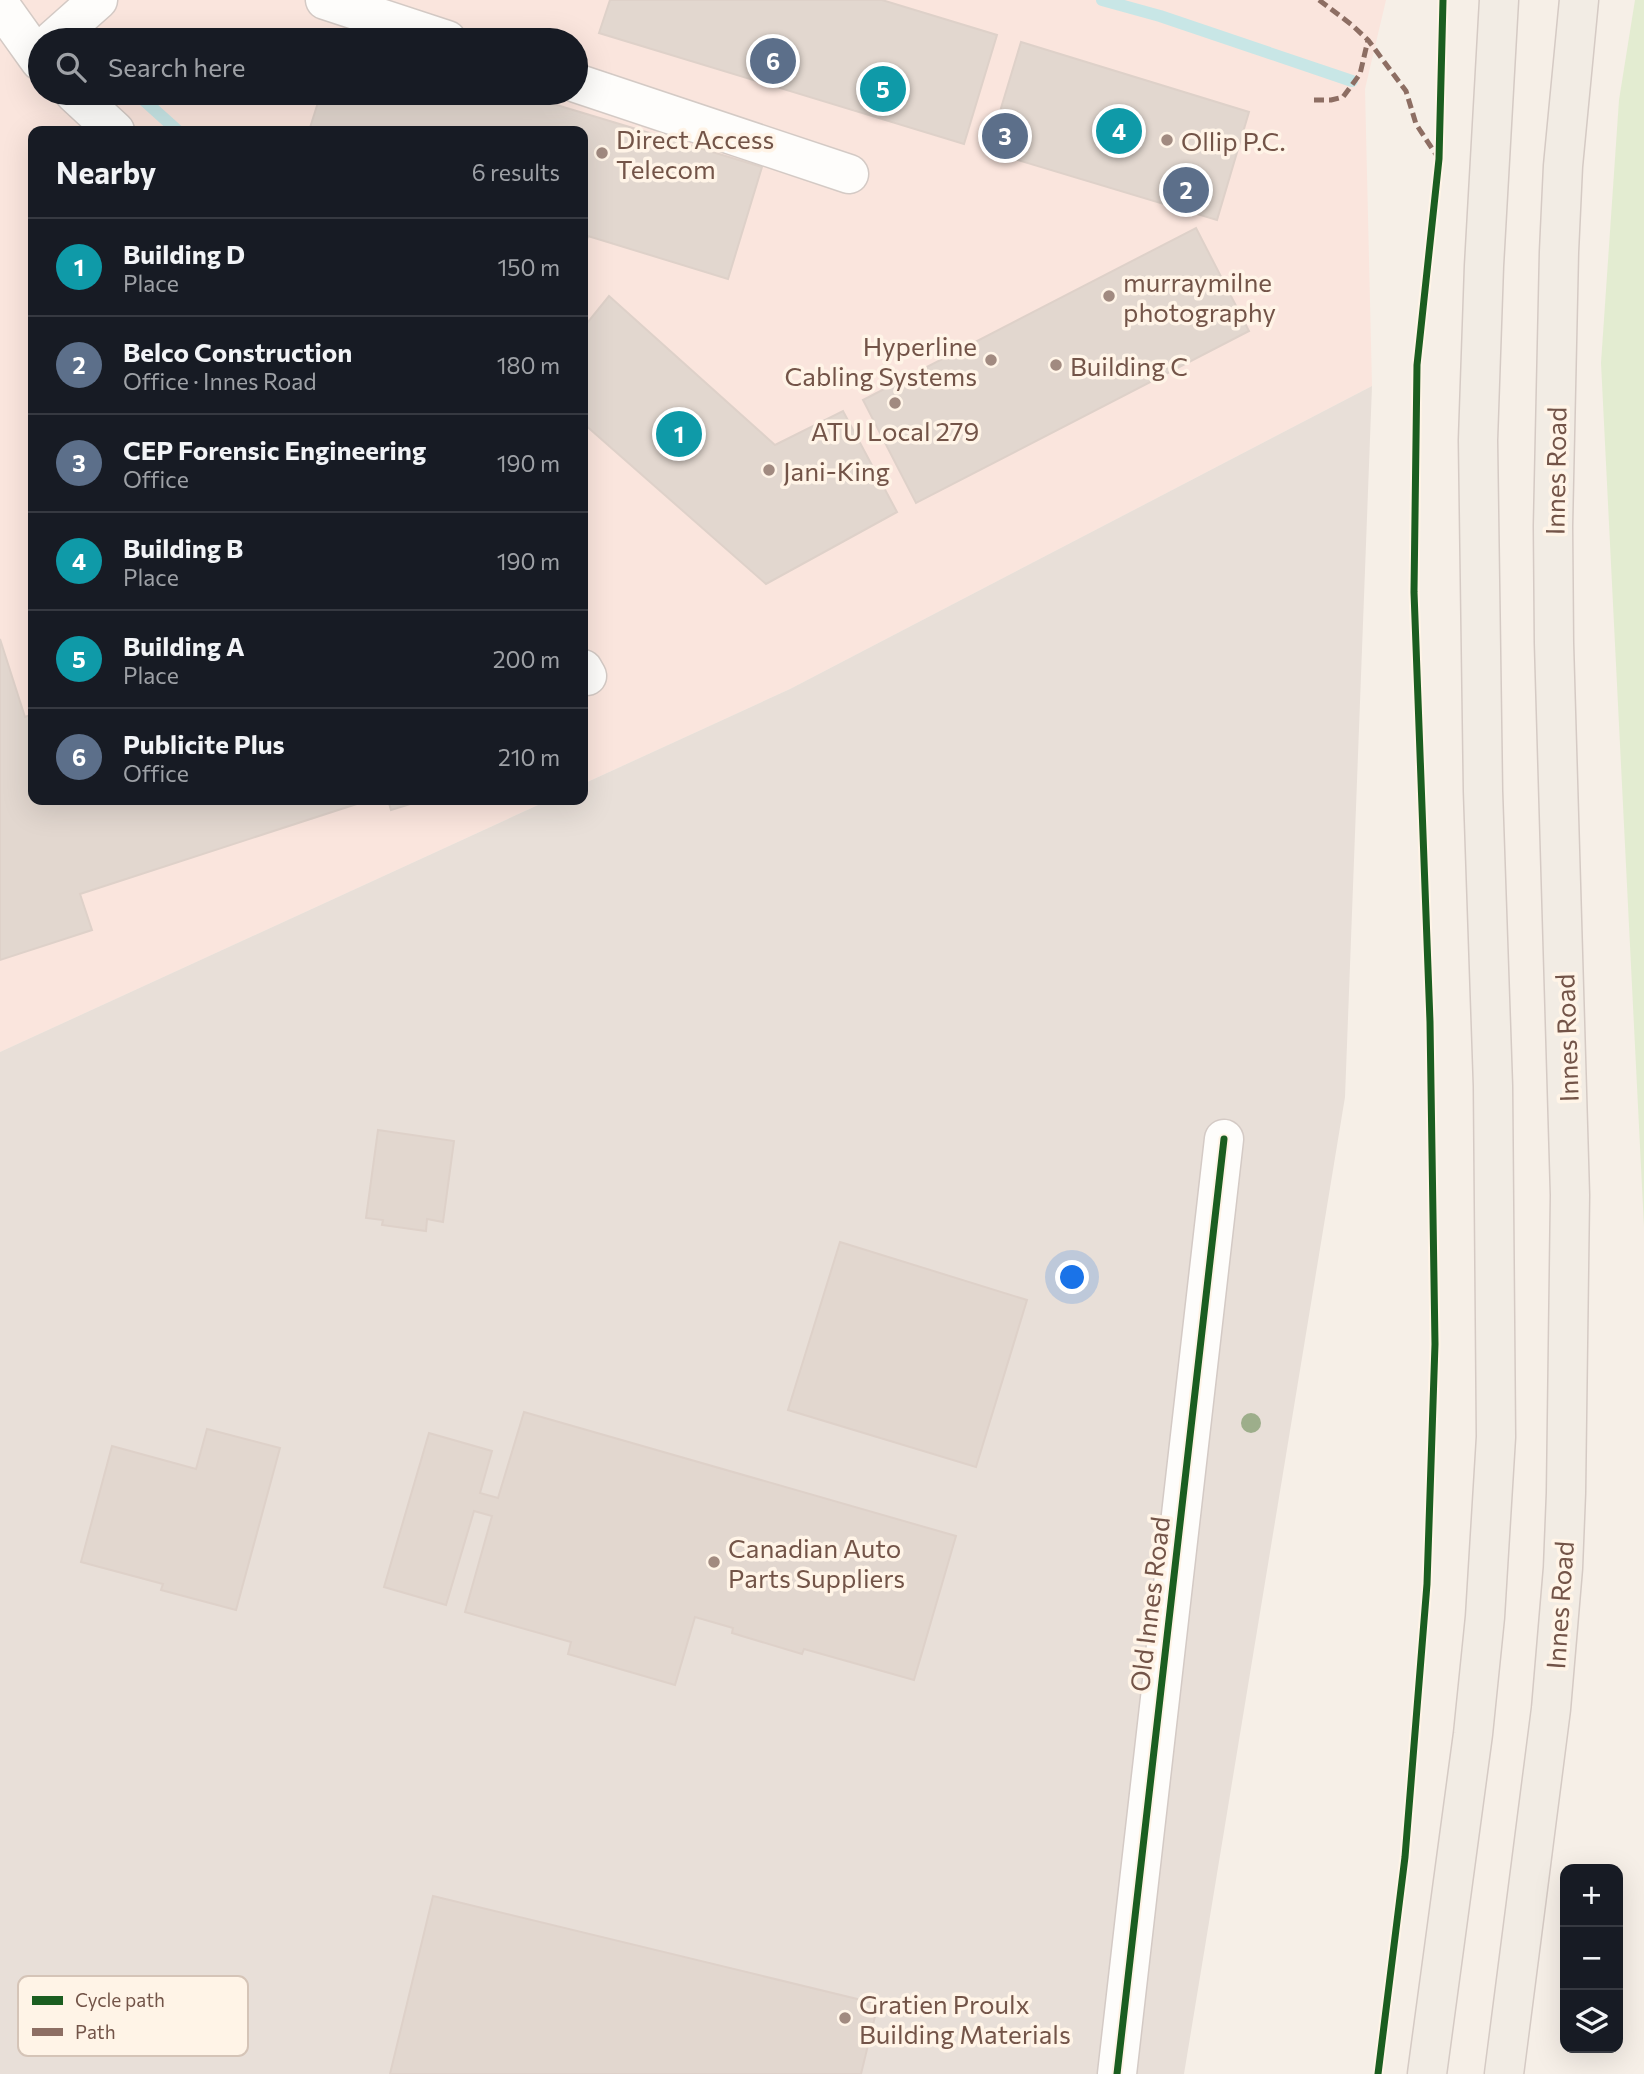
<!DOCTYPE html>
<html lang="en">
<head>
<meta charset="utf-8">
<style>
	body { margin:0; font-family:Commissioner,sans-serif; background:#20242c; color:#f1f3f6 }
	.controls { position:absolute; right:21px; bottom:21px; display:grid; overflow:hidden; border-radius:14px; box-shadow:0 7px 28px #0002 }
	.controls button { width:63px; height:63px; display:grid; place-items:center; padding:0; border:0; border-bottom:2px solid #363941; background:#171b24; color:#f1f3f6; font:35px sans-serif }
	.you { position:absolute; left:1073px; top:1278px; width:24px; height:24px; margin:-18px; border:5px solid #fff; border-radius:50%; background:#1a73e8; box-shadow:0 0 0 10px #1a73e833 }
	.badge { display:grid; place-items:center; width:46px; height:46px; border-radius:50%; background:#7c3aed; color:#fff; font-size:23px; font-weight:700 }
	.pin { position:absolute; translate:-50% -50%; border:4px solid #fff; box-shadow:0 2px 7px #0006 }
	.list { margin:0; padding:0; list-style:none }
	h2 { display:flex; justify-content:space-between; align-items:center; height:91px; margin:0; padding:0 28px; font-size:30px }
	h2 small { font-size:23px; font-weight:400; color:#9ea1a6 }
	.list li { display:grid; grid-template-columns:46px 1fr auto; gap:21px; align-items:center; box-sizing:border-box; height:98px; padding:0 28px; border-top:2px solid #363941 }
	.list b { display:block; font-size:26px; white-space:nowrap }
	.list p { margin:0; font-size:23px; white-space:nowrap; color:#9ea1a6 }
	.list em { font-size:23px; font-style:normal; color:#9ea1a6 }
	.icon { flex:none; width:38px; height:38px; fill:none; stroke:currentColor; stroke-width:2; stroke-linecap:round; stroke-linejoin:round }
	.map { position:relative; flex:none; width:1644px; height:2074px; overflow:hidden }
	.search { position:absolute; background:#171b24; box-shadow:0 7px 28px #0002; left:28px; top:28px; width:560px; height:77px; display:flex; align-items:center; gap:18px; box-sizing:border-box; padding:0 24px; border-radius:38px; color:#9ea1a6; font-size:26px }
	.panel { position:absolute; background:#171b24; box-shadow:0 7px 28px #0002; left:28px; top:126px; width:560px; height:679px; border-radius:14px }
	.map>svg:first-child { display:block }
	.commercial { fill:#fae5dd; fill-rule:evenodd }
	.industrial { fill:#e8dfd8 }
	.green { fill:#e3ecd1 }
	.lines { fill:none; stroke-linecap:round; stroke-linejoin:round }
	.stream { stroke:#c8e6e6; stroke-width:12 }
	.building { fill:#e2d7cf; stroke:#ded1c9; stroke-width:2 }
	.minor-casing { stroke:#d4cac5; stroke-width:41 }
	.major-casing { stroke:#d5cac4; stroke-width:41 }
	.minor { stroke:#fefdfb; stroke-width:38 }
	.major { stroke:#f2ece4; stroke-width:38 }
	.quiet { stroke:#8d6e63; stroke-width:5; stroke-dasharray:10 5; stroke-linecap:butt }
	.cycleway-casing { stroke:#fff4e7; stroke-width:11 }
	.cycleway { stroke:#1b5e20; stroke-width:7 }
	.tree { fill:#9dae8b }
	.poi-dot { fill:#a18a80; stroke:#fff4e7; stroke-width:2.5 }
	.labels { text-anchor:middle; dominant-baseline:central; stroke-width:7; stroke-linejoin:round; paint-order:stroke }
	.poi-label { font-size:26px; fill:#735448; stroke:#fff4e7; text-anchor:start }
	.street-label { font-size:26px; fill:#735448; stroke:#fff4e7 }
	.key { fill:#fff4e7; stroke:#d5c4b7; stroke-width:2 }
	.key-label { font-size:19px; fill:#735448 }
</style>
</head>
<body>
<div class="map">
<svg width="1644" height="2074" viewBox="0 0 1644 2074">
	<rect width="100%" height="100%" fill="#f6efe7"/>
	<path class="commercial" d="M0 0H1386L1365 89 1372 386 790 689 583 784V131H33V800H549L0 1052ZM40 40H576V93H40Z"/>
	<path class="industrial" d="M1372 386 1345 1097 1184 2074H0V1052L549 800H583V784L790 689Z"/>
	<path class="green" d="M1635 0H1644V1227L1601 363 1619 100Z"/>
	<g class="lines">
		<path class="stream" d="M1102 0 1160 16 1352 81
			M138 95 178 131"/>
	</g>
	<path class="building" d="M610 0H882L997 35 964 144 599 33Z
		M1021 42 1249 112 1217 220 988 151Z
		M321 93H517L762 167 728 279 588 236 583 254V131H309Z
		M1196 228 1249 331 916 503 863 400Z
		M609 296 775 445 843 411 897 512 766 584 583 423V328Z
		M0 639 25 717 33 714V800H369L80 894 92 930 0 960Z
		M388 800H423L391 810Z
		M378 1130 454 1141 443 1222 427 1219 426 1231 382 1225 383 1220 366 1218Z
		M840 1242 1027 1300 976 1467 788 1410Z
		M524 1412 956 1536 914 1680 804 1649 802 1654 732 1633 733 1628 695 1617 675 1685 568 1654 571 1642 465 1612 492 1516 474 1511 446 1605 384 1587 429 1433 492 1451 480 1493 498 1498Z
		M207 1429 280 1448 236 1610 161 1590 163 1584 81 1562 112 1446 196 1469Z
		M433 1896 878 2004 861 2074H390Z"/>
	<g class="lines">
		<defs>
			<path id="minor" d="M325 0 447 40
				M0 5 40 61
				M53 40 98 0
				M576 83 849 174
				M74 93 115 131
				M583 669 587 676
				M1117 2074 1224 1139"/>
			<path id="major" d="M1427 2074 1473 1734 1485 1617 1496 1437 1493 1086 1483 791 1478 440 1484 266 1499 0
				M1504 2074 1551 1709 1563 1568 1566 1493 1570 1195 1554 643 1553 526 1559 252 1563 166 1579 0"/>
		</defs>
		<use href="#minor" class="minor-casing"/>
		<use href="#major" class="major-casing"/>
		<use href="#minor" class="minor"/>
		<use href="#major" class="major"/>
		<path class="quiet" d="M1319 0 1352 25 1368 40 1406 91 1416 124 1437 156
			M1314 100H1331L1343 97 1360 74 1368 40"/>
		<defs>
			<path id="cycleway" d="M1117 2074 1224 1139
				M1378 2074 1405 1857 1427 1584 1435 1344 1430 1022 1414 592 1417 365 1439 159 1443 0"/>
		</defs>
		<use href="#cycleway" class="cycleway-casing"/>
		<use href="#cycleway" class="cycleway"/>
	</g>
	<circle class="tree" cx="1251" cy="1423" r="10"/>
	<g class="poi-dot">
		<circle cx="1167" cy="140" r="7"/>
		<circle cx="602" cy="153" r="7"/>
		<circle cx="1109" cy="296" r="7"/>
		<circle cx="991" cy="360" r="7"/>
		<circle cx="1056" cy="365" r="7"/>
		<circle cx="895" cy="403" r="7"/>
		<circle cx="769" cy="470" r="7"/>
		<circle cx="714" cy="1562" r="7"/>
		<circle cx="845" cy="2018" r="7"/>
	</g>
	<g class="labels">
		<g class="poi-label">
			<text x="616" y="138">Direct Access<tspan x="616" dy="30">Telecom</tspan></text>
			<text x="1181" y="140">Ollip P.C.</text>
			<text x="1123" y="281">murraymilne<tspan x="1123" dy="30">photography</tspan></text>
			<text x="977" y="345" text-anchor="end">Hyperline<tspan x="977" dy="30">Cabling Systems</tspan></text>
			<text x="1070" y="365">Building C</text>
			<text x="895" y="430" text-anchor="middle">ATU Local 279</text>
			<text x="783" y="470">Jani-King</text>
			<text x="728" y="1547">Canadian Auto<tspan x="728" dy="30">Parts Suppliers</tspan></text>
			<text x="859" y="2003">Gratien Proulx<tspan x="859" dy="30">Building Materials</tspan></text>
		</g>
		<g class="street-label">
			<text transform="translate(1555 471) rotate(-89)">Innes Road</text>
			<text transform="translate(1566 1038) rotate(-92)">Innes Road</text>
			<text transform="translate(1149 1604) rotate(-83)">Old Innes Road</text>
			<text transform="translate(1559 1605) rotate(-86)">Innes Road</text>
		</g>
	</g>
	<rect x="18" y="1976" width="230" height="80" rx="10" class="key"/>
	<rect x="32" y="1996" width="31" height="9" fill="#1b5e20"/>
	<rect x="32" y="2028" width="31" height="8" fill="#8d6e63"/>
	<g class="key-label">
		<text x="75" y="2007">Cycle path</text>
		<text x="75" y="2039">Path</text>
	</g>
</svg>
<div class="controls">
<button>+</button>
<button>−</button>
<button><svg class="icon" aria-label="layers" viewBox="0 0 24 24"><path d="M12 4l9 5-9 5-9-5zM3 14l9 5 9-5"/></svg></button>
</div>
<div class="you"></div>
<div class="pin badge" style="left:679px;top:434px;background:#0f9aa8">1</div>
<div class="pin badge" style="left:1186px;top:190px;background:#5c6f8a">2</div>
<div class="pin badge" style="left:1005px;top:136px;background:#5c6f8a">3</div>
<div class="pin badge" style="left:1119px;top:131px;background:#0f9aa8">4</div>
<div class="pin badge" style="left:883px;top:89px;background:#0f9aa8">5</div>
<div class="pin badge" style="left:773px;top:61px;background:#5c6f8a">6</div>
<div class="search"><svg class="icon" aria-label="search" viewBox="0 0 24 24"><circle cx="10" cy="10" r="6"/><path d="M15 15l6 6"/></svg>Search here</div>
<section class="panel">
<h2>Nearby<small>6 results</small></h2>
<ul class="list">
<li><span class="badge" style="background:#0f9aa8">1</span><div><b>Building D</b><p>Place</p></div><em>150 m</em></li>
<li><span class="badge" style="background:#5c6f8a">2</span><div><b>Belco Construction</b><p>Office · Innes Road</p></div><em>180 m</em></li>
<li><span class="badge" style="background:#5c6f8a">3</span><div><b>CEP Forensic Engineering</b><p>Office</p></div><em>190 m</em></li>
<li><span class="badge" style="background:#0f9aa8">4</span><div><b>Building B</b><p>Place</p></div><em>190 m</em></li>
<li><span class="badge" style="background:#0f9aa8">5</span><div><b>Building A</b><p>Place</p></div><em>200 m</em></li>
<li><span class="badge" style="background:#5c6f8a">6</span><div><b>Publicite Plus</b><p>Office</p></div><em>210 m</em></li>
</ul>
</section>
</div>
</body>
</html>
